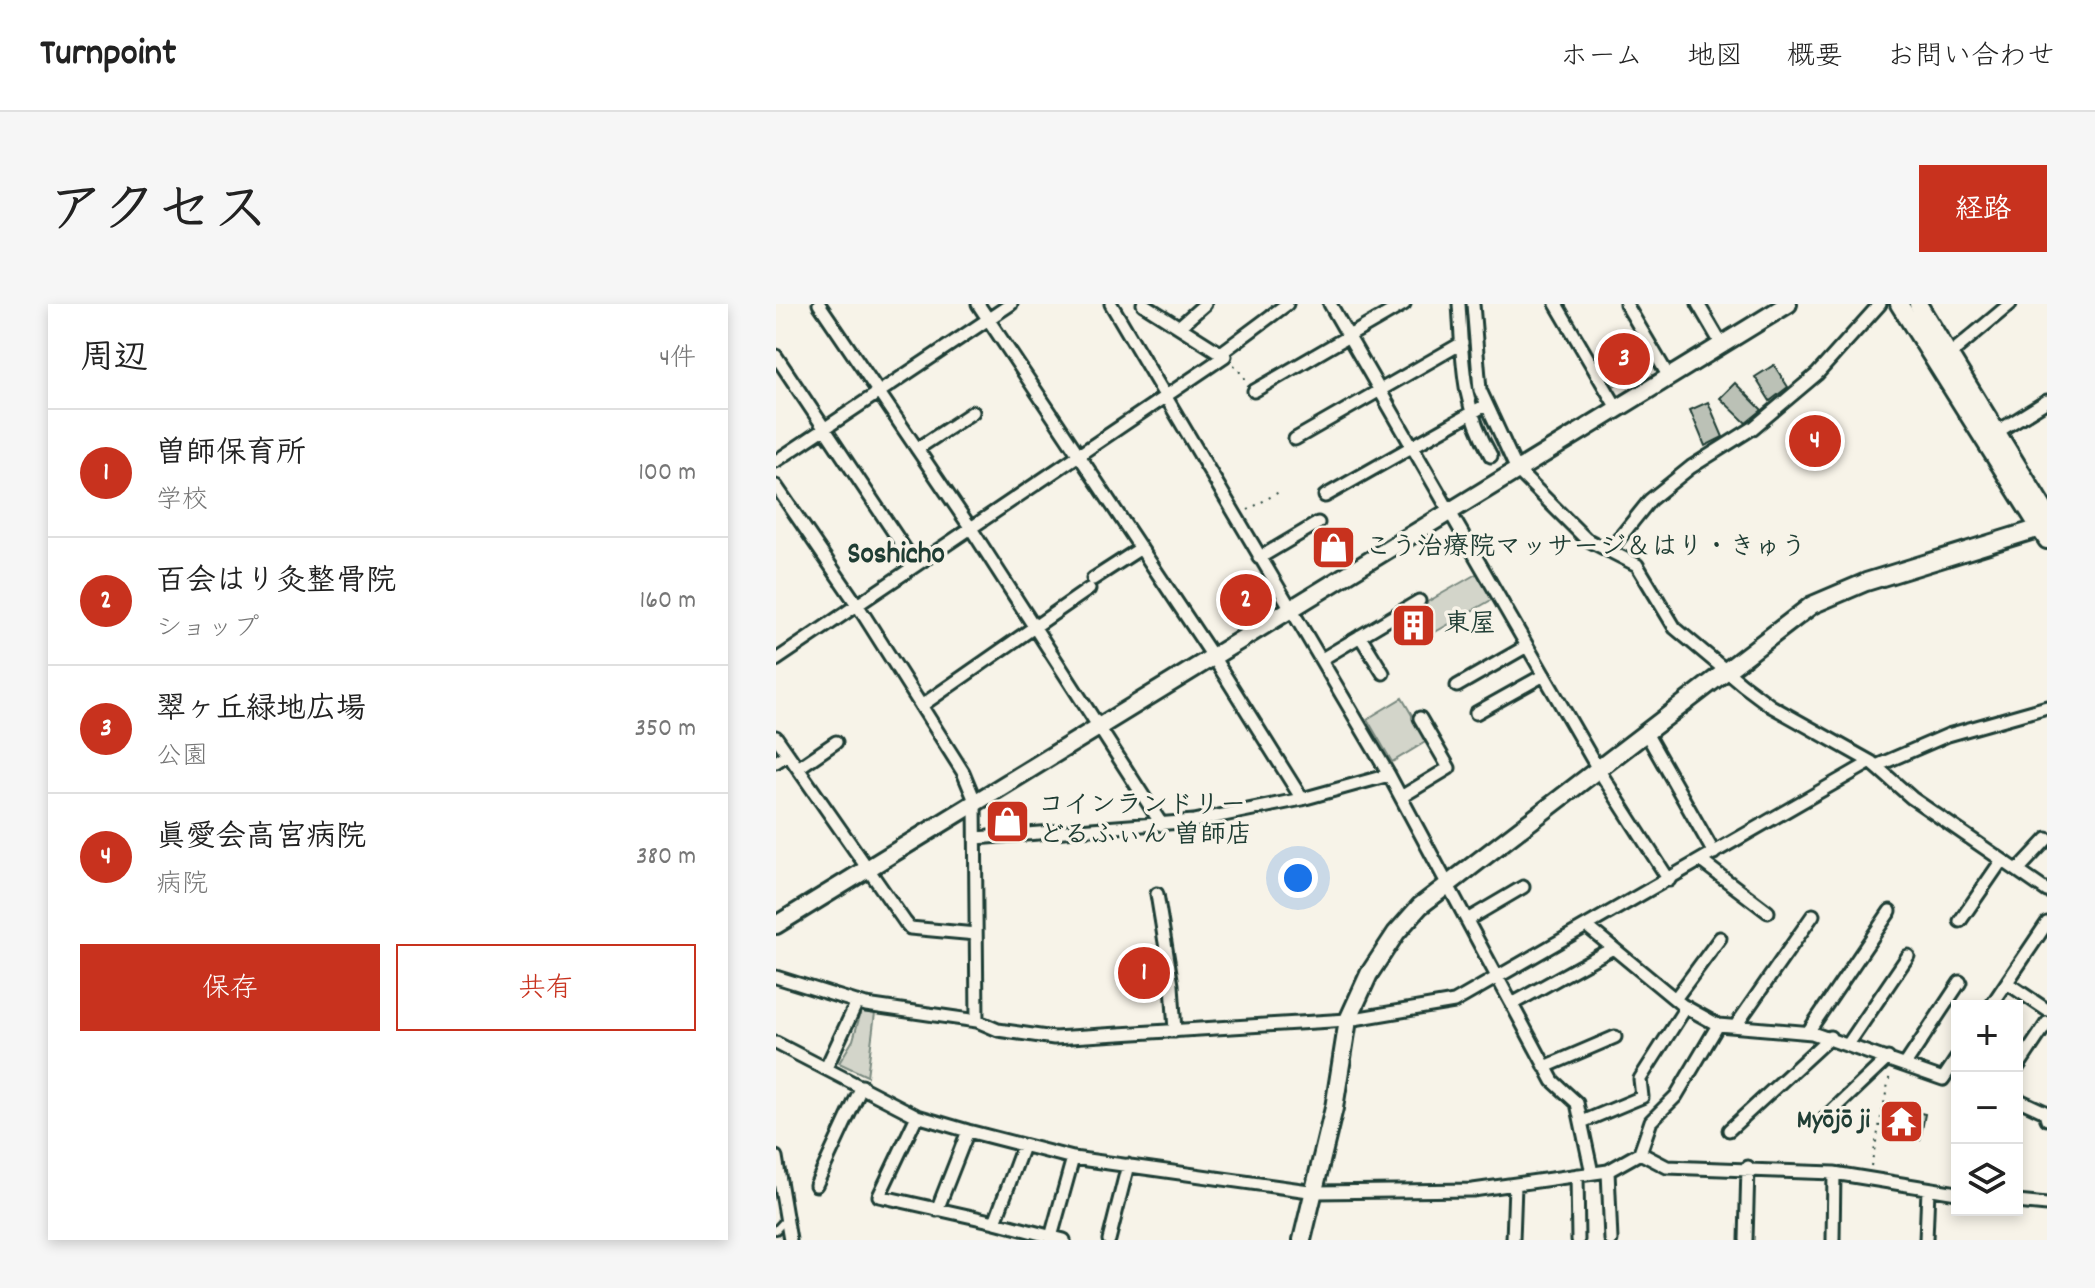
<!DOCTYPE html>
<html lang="ja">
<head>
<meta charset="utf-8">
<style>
	body { margin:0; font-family:Dekko,"Klee One",sans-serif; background:#f6f6f6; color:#222 }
	.controls { position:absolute; right:24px; bottom:24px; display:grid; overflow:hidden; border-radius:0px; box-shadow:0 4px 12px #0003 }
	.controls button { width:72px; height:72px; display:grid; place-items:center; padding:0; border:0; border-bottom:2px solid #e0e0e0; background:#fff; color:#222; font:40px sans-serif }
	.you { position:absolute; left:522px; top:574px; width:28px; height:28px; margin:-20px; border:6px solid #fff; border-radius:50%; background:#1a73e8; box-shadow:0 0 0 12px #1a73e833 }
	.badge { display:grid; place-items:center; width:52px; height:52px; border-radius:50%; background:#c8321e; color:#fff; font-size:26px; font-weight:700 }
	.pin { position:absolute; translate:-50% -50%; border:4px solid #fff; box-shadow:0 2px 8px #0006 }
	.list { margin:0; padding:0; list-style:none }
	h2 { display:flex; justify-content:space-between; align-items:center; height:104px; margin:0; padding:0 32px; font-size:34px }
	h2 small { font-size:26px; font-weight:400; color:#767676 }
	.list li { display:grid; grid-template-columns:52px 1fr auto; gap:24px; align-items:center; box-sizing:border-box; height:128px; padding:0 32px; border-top:2px solid #e0e0e0 }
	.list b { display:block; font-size:30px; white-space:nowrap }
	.list p { margin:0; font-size:26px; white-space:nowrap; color:#767676 }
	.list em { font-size:26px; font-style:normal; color:#767676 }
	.actions { display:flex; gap:16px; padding:24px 32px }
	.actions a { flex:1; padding:18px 0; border:2px solid #c8321e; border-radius:0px; text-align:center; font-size:28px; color:#c8321e }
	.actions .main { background:#c8321e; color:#fff }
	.icon { flex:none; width:44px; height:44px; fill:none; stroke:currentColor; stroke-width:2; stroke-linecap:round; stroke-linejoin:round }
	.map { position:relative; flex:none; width:1271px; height:936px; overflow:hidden; border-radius:0px }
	header { display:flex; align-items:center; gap:48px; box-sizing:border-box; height:112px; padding:0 40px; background:#fff; border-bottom:2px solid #e0e0e0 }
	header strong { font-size:38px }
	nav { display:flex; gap:44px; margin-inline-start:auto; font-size:28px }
	.intro { display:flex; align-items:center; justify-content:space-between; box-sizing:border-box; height:192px; padding:0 48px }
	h1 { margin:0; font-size:56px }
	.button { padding:20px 36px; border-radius:0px; background:#c8321e; color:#fff; font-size:28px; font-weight:700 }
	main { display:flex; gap:48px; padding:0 48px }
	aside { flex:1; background:#fff; border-radius:0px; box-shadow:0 4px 12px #0003 }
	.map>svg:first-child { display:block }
	.green { fill:#d3d5ca; stroke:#79897f; stroke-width:2 }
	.building { fill:#bbc1b6; stroke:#1f3d34; stroke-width:2 }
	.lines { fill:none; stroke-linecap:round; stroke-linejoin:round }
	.lane-casing { stroke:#1f3d34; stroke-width:12 }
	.street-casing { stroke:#1f3d34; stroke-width:17 }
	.secondary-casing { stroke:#1f3d34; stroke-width:22 }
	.path { stroke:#1f3d34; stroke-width:2; stroke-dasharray:2 6; stroke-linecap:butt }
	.lane { stroke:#f7f3e8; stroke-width:6 }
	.street { stroke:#f7f3e8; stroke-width:11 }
	.secondary { stroke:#f7f3e8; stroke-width:16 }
	.labels { text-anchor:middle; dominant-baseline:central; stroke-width:7; stroke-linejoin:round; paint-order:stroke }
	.poi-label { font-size:26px; font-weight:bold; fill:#1f3d34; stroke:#f7f3e8; text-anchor:start }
	.quarter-label { font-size:30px; font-weight:bold; fill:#1f3d34; stroke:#f7f3e8 }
</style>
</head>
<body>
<header>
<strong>Turnpoint</strong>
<nav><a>ホーム</a><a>地図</a><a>概要</a><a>お問い合わせ</a></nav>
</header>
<div class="intro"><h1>アクセス</h1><a class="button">経路</a></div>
<main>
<aside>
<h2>周辺<small>4件</small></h2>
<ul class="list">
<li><span class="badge">1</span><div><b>曽師保育所</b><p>学校</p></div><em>100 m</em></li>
<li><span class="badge">2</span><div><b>百会はり灸整骨院</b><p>ショップ</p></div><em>160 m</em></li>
<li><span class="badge">3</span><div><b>翠ヶ丘緑地広場</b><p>公園</p></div><em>350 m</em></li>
<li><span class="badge">4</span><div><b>眞愛会高宮病院</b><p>病院</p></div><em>380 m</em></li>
</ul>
<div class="actions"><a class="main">保存</a><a>共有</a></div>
</aside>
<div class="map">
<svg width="1271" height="936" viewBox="0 0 1271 936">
	<rect width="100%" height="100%" fill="#f7f3e8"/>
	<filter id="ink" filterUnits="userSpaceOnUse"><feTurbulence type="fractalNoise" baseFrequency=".0125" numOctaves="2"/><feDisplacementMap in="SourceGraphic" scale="16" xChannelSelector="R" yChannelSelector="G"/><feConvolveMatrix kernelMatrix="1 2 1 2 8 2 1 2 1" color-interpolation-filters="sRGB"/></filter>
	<g filter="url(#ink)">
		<path class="green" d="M860 27 878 59 836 83 818 52Z
			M702 269 717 295 640 339 625 313Z
			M626 394 651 437 616 458 591 415Z
			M86 704 99 709 91 772 63 759 77 736Z"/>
		<path class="building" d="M998 61 1012 83 994 97 979 73Z
			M959 79 986 106 970 119 944 94Z
			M932 98 947 133 929 142 914 106Z
			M564 233 571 244 551 256 545 245Z
			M467 294 476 306 466 313 458 300Z
			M242 510 243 522 219 524 218 512Z
			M1122 804 1149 810 1144 836 1117 831Z"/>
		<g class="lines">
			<defs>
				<path id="lane" d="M0 926 11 914"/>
				<path id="street" d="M43 0 194 223 386 521
					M202 0 436 351 526 495
					M335 0 613 471 777 777 801 799 816 869
					M554 0 822 465 893 576
					M683 0C687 59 685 99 715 152
					M697 0 704 86 741 166 810 235 861 261 899 324 967 381 995 402 1095 458 1136 494 1271 587
					M780 0 841 104
					M850 0 893 73
					M922 0 946 41
					M404 22 429 0
					M445 49 511 0
					M1173 51 1234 0
					M0 52 139 260
					M478 87 628 0
					M1221 128 1271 97
					M519 135 686 39
					M141 145 197 108
					M0 157 235 0
					M0 182 82 302 187 468 199 497 201 717
					M549 192 708 102
					M833 247 874 196 915 163 977 124 1041 70 1104 0
					M483 254 542 219
					M317 275 365 244
					M584 332 607 369
					M546 355 643 297
					M0 356 449 52 367 0
					M681 382 751 342
					M145 402 313 285
					M700 409 768 371
					M870 429 938 549
					M0 433 129 618 134 624 200 630
					M0 458 12 450
					M1100 462 1172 431 1271 403
					M22 464 60 438
					M625 493 673 464 644 414
					M200 534 418 517 526 495 613 471
					M925 557 992 608
					M1242 566 1271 535
					M381 590 396 681 399 727
					M691 616 747 583
					M1184 617 1226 556
					M813 624 906 701 942 721 1036 729 1167 775 1181 754
					M0 673 90 701 201 717 222 726 278 734 572 716 678 698 1095 458
					M1231 679 1271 706
					M899 695 944 634
					M736 700 837 644
					M1215 702 1271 619
					M961 720 1037 611
					M1032 728 1114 607
					M0 739 141 812 192 827 297 854 540 888 697 886 832 867 864 849 875 817 900 792 942 721
					M1073 739 1132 652
					M1129 761 1184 678
					M769 763 839 733
					M50 764 81 698
					M1241 764 1271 719
					M1241 795 1269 808 1271 815
					M141 812 103 892 219 918
					M1050 813 1112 754
					M806 818 866 793 864 775 910 703
					M953 826 1054 733
					M247 842 219 918 288 936
					M864 849 891 863 1058 869 1181 889
					M0 853 14 936
					M832 867 835 936
					M801 871 802 936
					M40 881 86 782
					M1241 898 1271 901
					M161 906 192 827
					M275 933 297 854
					M333 936 352 861
					M737 936 739 881
					M970 936 972 863
					M1057 936 1058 869
					M1150 936 1152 885"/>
				<path id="secondary" d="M1123 0 1271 236
					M1142 0 1271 210
					M0 621 1012 0
					M526 936 558 804 572 716 593 670 620 629 644 602 1036 301 1090 278 1271 222"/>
			</defs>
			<use href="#lane" class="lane-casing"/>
			<use href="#street" class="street-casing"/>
			<use href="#secondary" class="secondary-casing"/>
			<path class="path" d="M458 61 472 78
				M472 206 503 188
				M1095 862 1114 770"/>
			<use href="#lane" class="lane"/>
			<use href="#street" class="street"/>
			<use href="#secondary" class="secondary"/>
		</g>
	</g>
	<defs>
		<symbol id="shop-square" viewBox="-11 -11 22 22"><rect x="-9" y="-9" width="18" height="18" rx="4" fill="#c8321e" stroke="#f7f3e8"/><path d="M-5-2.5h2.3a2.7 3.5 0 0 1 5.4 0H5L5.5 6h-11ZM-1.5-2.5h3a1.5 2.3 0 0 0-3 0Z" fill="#fff"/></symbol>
		<symbol id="building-square" viewBox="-11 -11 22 22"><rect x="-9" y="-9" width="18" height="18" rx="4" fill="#c8321e" stroke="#f7f3e8"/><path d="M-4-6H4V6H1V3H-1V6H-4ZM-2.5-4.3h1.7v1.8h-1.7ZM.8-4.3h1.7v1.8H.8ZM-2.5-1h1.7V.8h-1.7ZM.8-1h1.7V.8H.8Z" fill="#fff"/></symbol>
		<symbol id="temple-square" viewBox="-11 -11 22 22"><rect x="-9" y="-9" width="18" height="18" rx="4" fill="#c8321e" stroke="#f7f3e8"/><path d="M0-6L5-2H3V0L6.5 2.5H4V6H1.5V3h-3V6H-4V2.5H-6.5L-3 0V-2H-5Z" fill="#fff"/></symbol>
	</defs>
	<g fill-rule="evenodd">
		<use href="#shop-square" x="532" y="218" width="51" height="51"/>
		<use href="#building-square" x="612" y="296" width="51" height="51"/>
		<use href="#shop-square" x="206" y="492" width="51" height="51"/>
		<use href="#temple-square" x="1100" y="792" width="51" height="51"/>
	</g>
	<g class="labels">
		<g class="poi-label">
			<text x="589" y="244">こう治療院マッサージ＆はり・きゅう</text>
			<text x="668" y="321">東屋</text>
			<text x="262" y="502">コインランドリー<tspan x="262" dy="30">どるふぃん 曽師店</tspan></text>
			<text x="1094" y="817" text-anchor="end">Myōjō ji</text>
		</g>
		<g class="quarter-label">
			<text x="120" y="252">Soshicho</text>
		</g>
	</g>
</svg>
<div class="controls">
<button>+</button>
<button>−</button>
<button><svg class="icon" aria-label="layers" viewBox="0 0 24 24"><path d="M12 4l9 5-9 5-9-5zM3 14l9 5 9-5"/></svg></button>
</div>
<div class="you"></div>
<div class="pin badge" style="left:368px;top:669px">1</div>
<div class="pin badge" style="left:470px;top:296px">2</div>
<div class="pin badge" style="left:848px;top:55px">3</div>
<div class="pin badge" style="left:1039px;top:137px">4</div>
</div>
</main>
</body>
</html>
